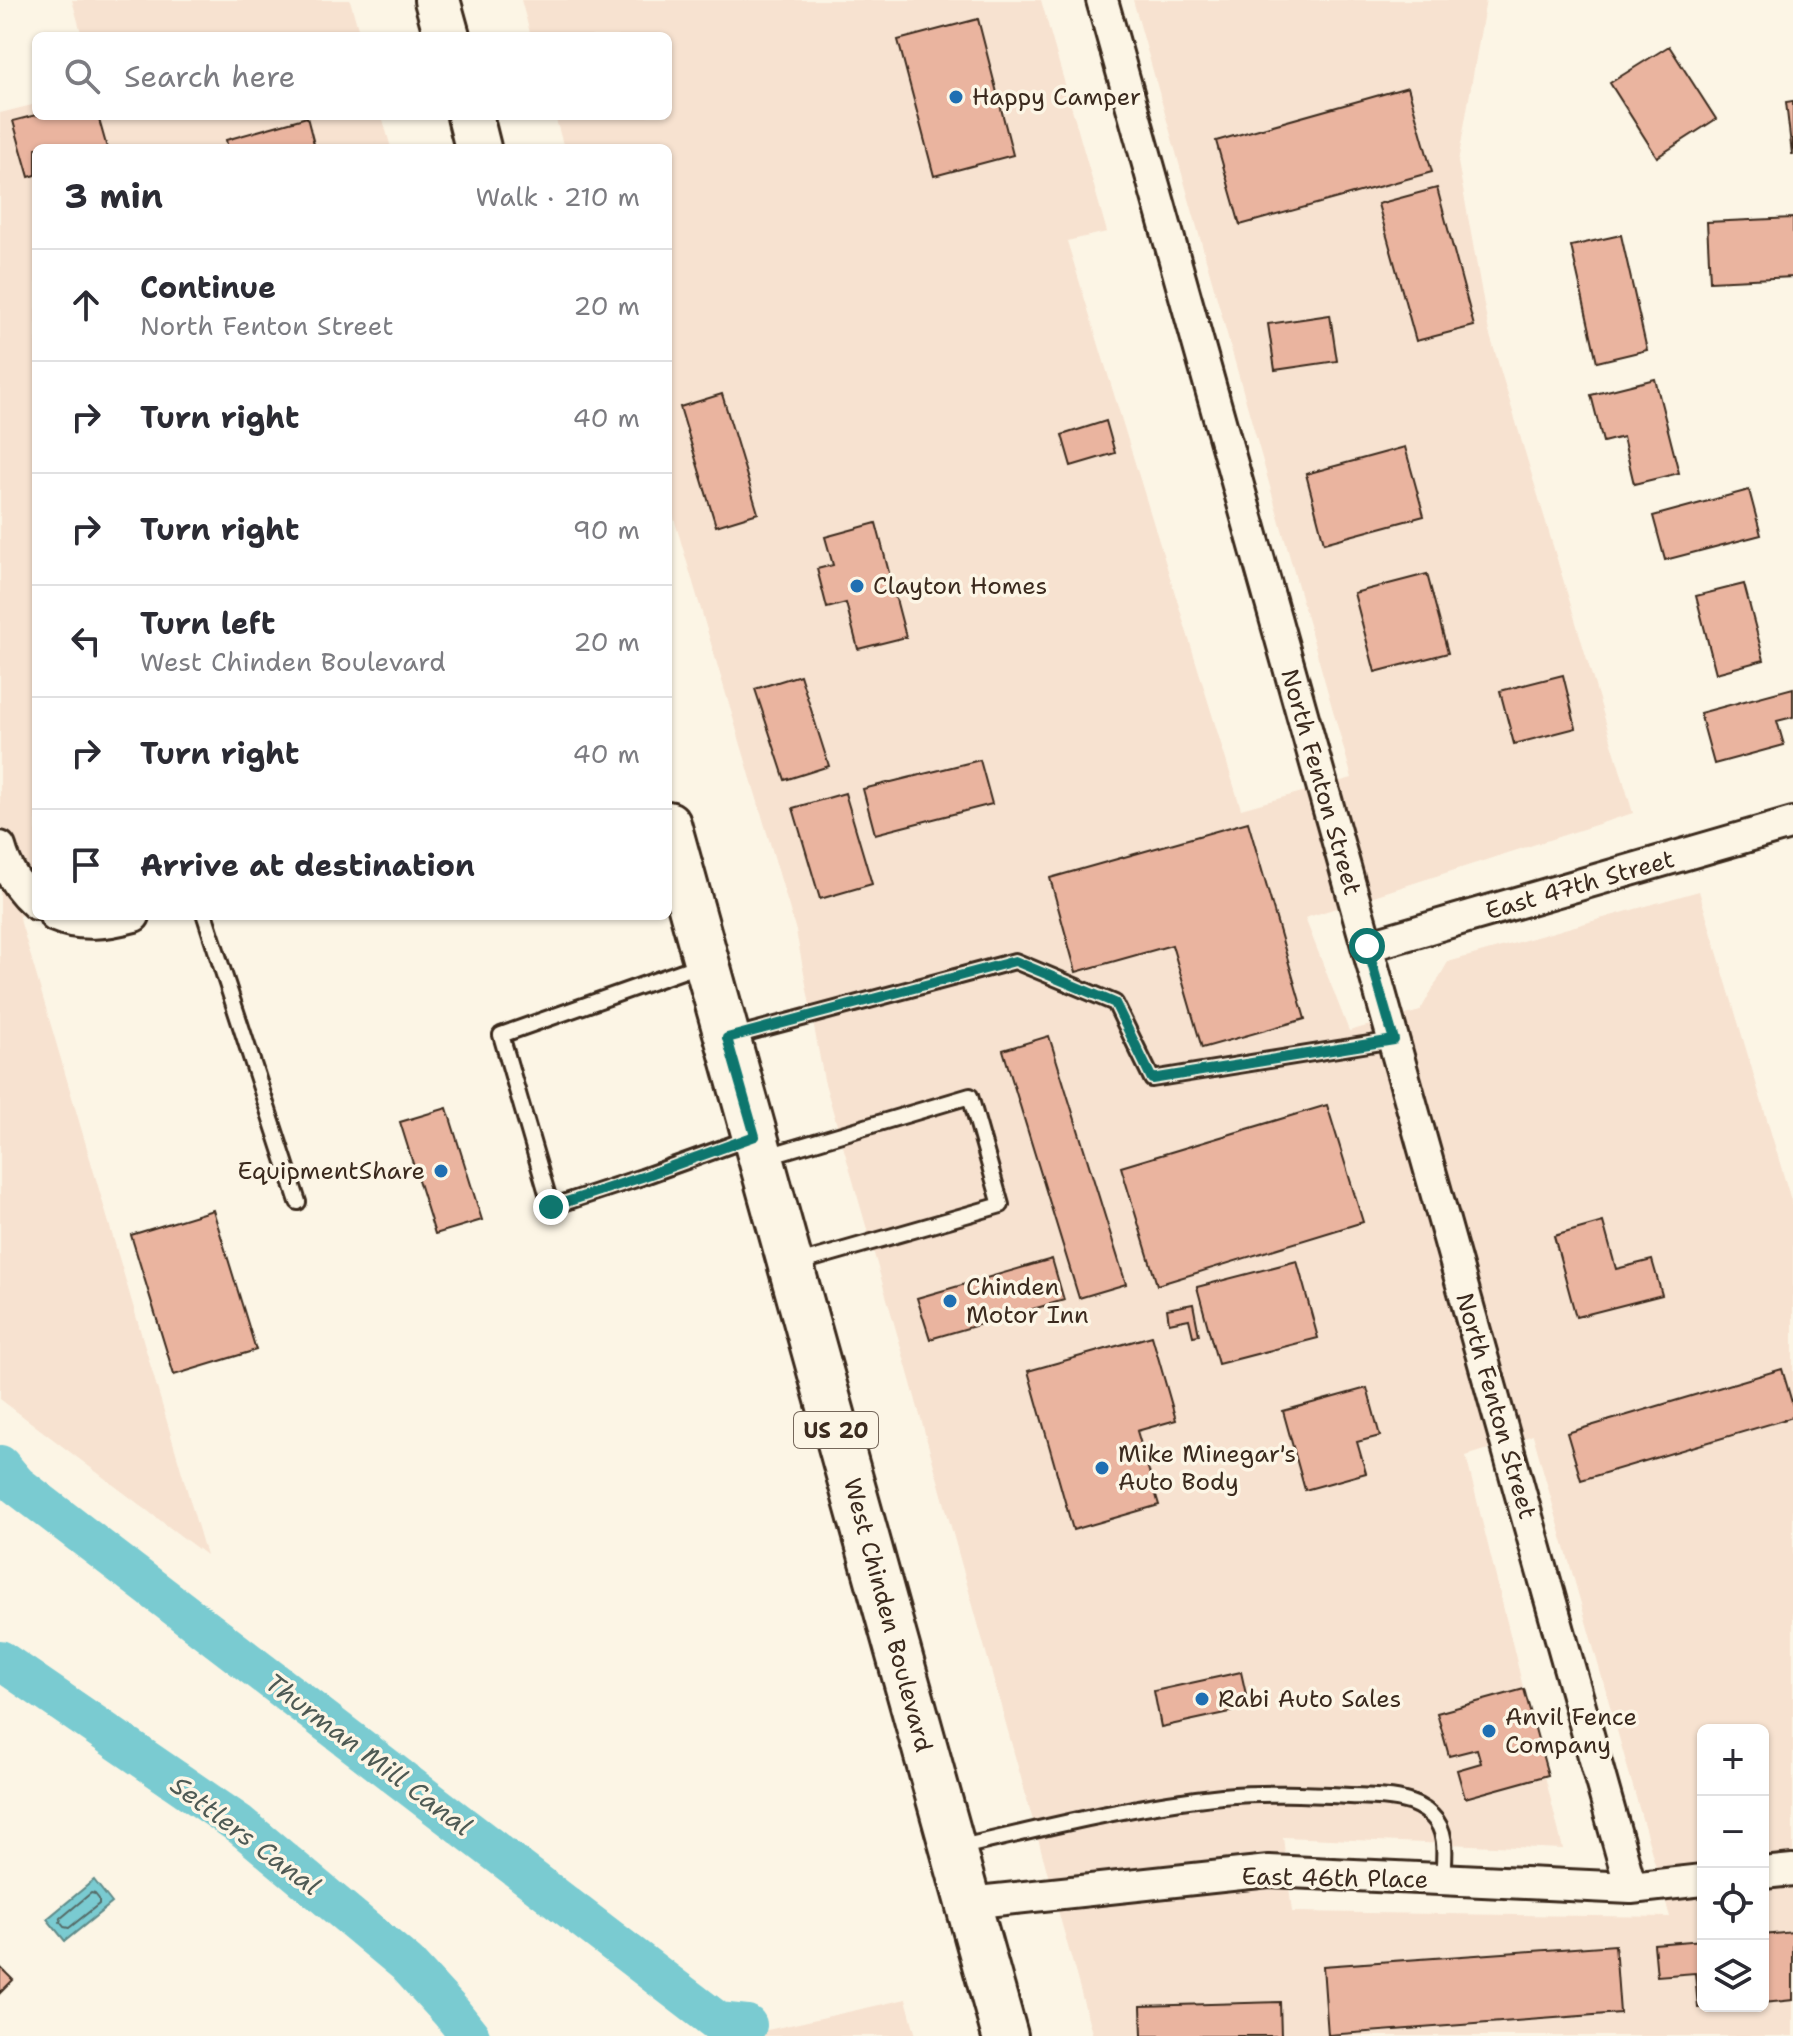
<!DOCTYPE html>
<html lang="en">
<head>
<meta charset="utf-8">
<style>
	body { margin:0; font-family:"Shantell Sans",sans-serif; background:#f2f2f3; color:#2b2b33 }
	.controls { position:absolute; right:24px; bottom:24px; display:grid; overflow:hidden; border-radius:12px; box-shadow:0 2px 6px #0004 }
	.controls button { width:72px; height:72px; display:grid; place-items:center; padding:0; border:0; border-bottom:2px solid #e1e1e2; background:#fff; color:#2b2b33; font:40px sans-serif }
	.stop { position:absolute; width:24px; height:24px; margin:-18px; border:6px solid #0f766e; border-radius:50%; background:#fff }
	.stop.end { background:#0f766e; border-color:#fff; box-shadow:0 2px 8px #0008 }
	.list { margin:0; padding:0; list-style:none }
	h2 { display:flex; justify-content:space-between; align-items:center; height:104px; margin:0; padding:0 32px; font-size:34px }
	h2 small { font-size:26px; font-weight:400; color:#7c7c81 }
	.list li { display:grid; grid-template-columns:52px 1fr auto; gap:24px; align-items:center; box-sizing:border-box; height:112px; padding:0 32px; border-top:2px solid #e1e1e2 }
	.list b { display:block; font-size:30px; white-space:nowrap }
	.list p { margin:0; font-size:26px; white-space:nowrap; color:#7c7c81 }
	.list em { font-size:26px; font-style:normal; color:#7c7c81 }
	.icon { flex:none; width:44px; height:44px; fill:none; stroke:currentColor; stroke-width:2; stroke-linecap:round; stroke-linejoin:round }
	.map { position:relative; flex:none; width:1793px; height:2036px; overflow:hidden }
	.search { position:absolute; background:#fff; box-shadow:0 2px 6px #0004; left:32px; top:32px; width:640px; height:88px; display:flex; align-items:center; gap:20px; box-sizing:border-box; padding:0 28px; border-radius:12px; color:#7c7c81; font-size:30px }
	.panel { position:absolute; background:#fff; box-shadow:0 2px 6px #0004; left:32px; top:144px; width:640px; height:776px; border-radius:12px }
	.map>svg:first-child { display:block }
	.built { fill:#f7e2d0; fill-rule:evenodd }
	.water { fill:#7acbd1; stroke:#618b89; stroke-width:2 }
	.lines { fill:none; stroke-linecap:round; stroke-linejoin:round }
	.shore { stroke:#546a66; stroke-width:2 }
	.canal { stroke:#7acbd1; stroke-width:40 }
	.building { fill:#eab49f; stroke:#3b2a1e; stroke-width:2 }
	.lane-casing { stroke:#3b2a1e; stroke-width:20 }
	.street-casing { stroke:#3b2a1e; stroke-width:36 }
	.primary-casing { stroke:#3b2a1e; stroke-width:50 }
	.lane { stroke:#fcf5e5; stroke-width:14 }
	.street { stroke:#fcf5e5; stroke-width:30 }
	.primary { stroke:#fcf5e5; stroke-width:44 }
	.route { stroke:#0f766e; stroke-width:10 }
	.poi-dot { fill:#1f6fb2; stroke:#fcf5e5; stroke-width:3 }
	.labels { text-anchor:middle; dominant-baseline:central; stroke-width:7; stroke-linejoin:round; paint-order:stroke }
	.shield { fill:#fcf5e5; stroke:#75675a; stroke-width:2 }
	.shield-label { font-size:22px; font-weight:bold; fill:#3b2a1e }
	.poi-label { font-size:24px; fill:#3b2a1e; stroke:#fcf5e5; text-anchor:start }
	.street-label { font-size:24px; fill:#3b2a1e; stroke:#fcf5e5 }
	.water-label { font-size:26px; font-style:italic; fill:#4e5a54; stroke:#fcf5e5 }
</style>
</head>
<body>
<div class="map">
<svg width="1793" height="2036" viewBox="0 0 1793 2036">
	<rect width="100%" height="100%" fill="#fcf5e5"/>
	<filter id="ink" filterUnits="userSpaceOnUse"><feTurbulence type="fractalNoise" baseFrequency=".0125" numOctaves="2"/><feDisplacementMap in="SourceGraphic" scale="16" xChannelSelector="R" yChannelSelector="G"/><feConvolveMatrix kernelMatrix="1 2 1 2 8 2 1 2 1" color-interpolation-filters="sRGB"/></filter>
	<g filter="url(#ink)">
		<path class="built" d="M72 0H350L360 36H82Z
			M521 0H1041L1107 232 1067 241 1241 809 1352 778 1133 0H1486L1458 162 1489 332 1633 813 1305 918 1349 1031 1420 1011 1448 962 1699 891 1793 1207V2036H1093L902 1351 824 1080 796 931 668 498V148H564L555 116H668V36H531ZM1533 1435 1670 1917 1292 1912 1283 1837 1563 1849 1466 1456ZM1703 1730H1763V2006H1703Z
			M36 104V116H382L391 148H36V911L19 916 206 1555 0 1399V113Z
			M906 1999 916 2036H741Z"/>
		<path class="water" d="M94 1880 112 1903 65 1941 47 1919Z"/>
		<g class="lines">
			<path class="shore" d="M91 1893 95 1894 99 1899V1904L69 1928 64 1927 60 1922 61 1918Z"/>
			<path class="canal" d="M0 1465 17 1485 718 2022 747 2025
				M0 1660 239 1824 407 1964 451 2012 470 2036"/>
		</g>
		<path class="building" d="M978 19 1013 155 934 176 898 40Z
			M1669 46 1716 119 1657 157 1610 83Z
			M1408 87 1432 172 1240 225 1216 141Z
			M1793 101V154H1792L1786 102Z
			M36 115 98 116 107 148H36V175L29 177 13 121Z
			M307 117 315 148H228L226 140Z
			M1437 188 1474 326 1416 341 1378 204Z
			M1793 218V277L1710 281 1707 222Z
			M1621 235 1647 350 1597 362 1571 246Z
			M1330 315 1337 361 1275 370 1268 324Z
			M1655 379 1679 473 1634 484 1623 437 1603 442 1591 395Z
			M722 394 758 513 716 526 680 407Z
			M1106 421 1115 453 1071 466 1062 435Z
			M1405 447 1424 516 1324 543 1306 474Z
			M1749 490 1761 535 1665 560 1653 516Z
			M876 523 906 637 858 649 846 603 827 608 817 569 833 565 825 537Z
			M1427 574 1448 653 1375 672 1354 593Z
			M1744 584 1764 660 1716 673 1696 596Z
			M800 675 829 766 785 780 755 689Z
			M1563 675 1576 728 1514 744 1500 691Z
			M1793 688V717L1777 721 1784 745 1714 764 1700 713Z
			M980 760 992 804 875 834 863 789Z
			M845 793 872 884 820 899 793 808Z
			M1248 822 1305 1019 1202 1048 1172 945 1076 972 1050 878Z
			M1049 1036 1126 1284 1079 1298 1003 1050Z
			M1327 1105 1363 1222 1157 1285 1121 1167Z
			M447 1108 482 1220 435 1234 400 1122Z
			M213 1210 256 1350 174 1375 131 1235Z
			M1603 1222 1616 1269 1652 1260 1662 1295 1576 1317 1554 1236Z
			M1052 1259 1064 1300 930 1339 917 1298Z
			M1297 1261 1318 1338 1218 1364 1197 1287Z
			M1193 1304 1199 1335 1193 1336 1189 1319 1169 1323 1167 1309Z
			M1152 1336 1176 1420 1137 1431 1159 1505 1073 1530 1028 1371Z
			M1782 1369 1793 1406V1417L1581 1480 1567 1433Z
			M1367 1388 1380 1436 1357 1442 1366 1473 1305 1490 1283 1411Z
			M1241 1672 1249 1708 1161 1727 1154 1691Z
			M1524 1689 1548 1775 1465 1798 1457 1770 1481 1763 1477 1749 1449 1756 1437 1713Z
			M1793 1932V2000L1763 2003V1935Z
			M1703 1940V2006H1723L1698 2008 1695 1973 1657 1976 1654 1944Z
			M1615 1945 1620 2013 1328 2035 1323 1966Z
			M0 1967 13 1980 0 1993Z
			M1280 2002 1281 2036H1142L1141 2006Z"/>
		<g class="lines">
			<defs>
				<path id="lane" d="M205 916 298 1202
					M702 964 501 1035 551 1207 642 1177 750 1138
					M731 1037 1015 961 1115 1003 1152 1079 1394 1040
					M764 1157 970 1096 1001 1205 795 1264
					M957 1848C1044 1828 1133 1805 1222 1796 1264 1792 1308 1794 1350 1796 1377 1797 1411 1795 1432 1816 1449 1832 1444 1858 1443 1880"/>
				<path id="street" d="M1102 0 1631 1888
					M0 847C6 869 19 889 36 904
					M55 916C80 927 108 923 134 916
					M1367 946 1793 823
					M1763 1873 1793 1870
					M968 1903 1269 1871 1631 1888 1703 1880"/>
				<path id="primary" d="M437 0 447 36
					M470 116 478 148
					M668 824 1005 2036"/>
			</defs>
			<use href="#lane" class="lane-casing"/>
			<use href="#street" class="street-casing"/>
			<use href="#primary" class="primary-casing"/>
			<use href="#lane" class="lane"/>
			<use href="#street" class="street"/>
			<use href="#primary" class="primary"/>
		</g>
	</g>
	<g class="lines" filter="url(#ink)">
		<path class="route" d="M551 1207 642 1177 755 1136 727 1038 1015 961 1115 1003 1152 1079 1394 1040 1367 946"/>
	</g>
	<g class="poi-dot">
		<circle cx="956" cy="97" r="8"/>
		<circle cx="857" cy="586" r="8"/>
		<circle cx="441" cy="1171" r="8"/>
		<circle cx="950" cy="1301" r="8"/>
		<circle cx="1102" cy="1468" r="8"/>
		<circle cx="1202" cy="1699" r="8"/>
		<circle cx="1489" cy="1731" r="8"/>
	</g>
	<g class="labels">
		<rect class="shield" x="794" y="1412" width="84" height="36" rx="6"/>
		<g class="shield-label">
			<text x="836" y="1430">US 20</text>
		</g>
		<g class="poi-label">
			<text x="972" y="97">Happy Camper</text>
			<text x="873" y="586">Clayton Homes</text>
			<text x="425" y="1171" text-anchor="end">EquipmentShare</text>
			<text x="966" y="1287">Chinden<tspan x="966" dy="28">Motor Inn</tspan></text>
			<text x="1118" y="1454">Mike Minegar's<tspan x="1118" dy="28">Auto Body</tspan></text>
			<text x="1218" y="1699">Rabi Auto Sales</text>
			<text x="1505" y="1717">Anvil Fence<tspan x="1505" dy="28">Company</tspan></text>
		</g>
		<g class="street-label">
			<text transform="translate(1321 782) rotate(74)">North Fenton Street</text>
			<text transform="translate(1580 885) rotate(-16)">East 47th Street</text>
			<text transform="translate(1496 1406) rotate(74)">North Fenton Street</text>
			<text transform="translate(888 1615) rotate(75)">West Chinden Boulevard</text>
			<text transform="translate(1335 1878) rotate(1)">East 46th Place</text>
		</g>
		<g class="water-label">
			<text transform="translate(369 1754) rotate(37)">Thurman Mill Canal</text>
			<text transform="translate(246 1835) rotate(37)">Settlers Canal</text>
		</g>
	</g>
</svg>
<div class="controls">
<button>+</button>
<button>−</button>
<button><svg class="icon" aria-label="locate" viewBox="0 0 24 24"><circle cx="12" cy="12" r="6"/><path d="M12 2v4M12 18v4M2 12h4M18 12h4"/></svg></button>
<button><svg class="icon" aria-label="layers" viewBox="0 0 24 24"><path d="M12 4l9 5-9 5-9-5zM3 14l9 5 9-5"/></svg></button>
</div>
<div class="stop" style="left:1367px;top:946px"></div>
<div class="stop end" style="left:551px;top:1207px"></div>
<div class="search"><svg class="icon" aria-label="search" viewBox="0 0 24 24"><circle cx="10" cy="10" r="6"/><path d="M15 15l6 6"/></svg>Search here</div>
<section class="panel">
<h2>3 min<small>Walk · 210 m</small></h2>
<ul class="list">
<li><svg class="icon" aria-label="ahead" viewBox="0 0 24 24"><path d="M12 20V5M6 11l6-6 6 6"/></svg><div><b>Continue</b><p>North Fenton Street</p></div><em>20 m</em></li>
<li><svg class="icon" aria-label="right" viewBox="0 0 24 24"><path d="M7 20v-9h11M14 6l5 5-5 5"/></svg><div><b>Turn right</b></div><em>40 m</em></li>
<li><svg class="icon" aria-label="right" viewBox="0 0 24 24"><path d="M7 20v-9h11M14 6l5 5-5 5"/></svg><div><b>Turn right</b></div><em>90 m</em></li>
<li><svg class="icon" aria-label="left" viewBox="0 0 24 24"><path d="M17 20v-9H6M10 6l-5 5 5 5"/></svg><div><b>Turn left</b><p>West Chinden Boulevard</p></div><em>20 m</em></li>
<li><svg class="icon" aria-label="right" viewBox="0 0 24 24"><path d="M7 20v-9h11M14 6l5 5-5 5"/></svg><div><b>Turn right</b></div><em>40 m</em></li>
<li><svg class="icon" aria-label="arrive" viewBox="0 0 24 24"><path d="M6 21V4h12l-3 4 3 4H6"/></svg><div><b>Arrive at destination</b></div></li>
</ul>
</section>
</div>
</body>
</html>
